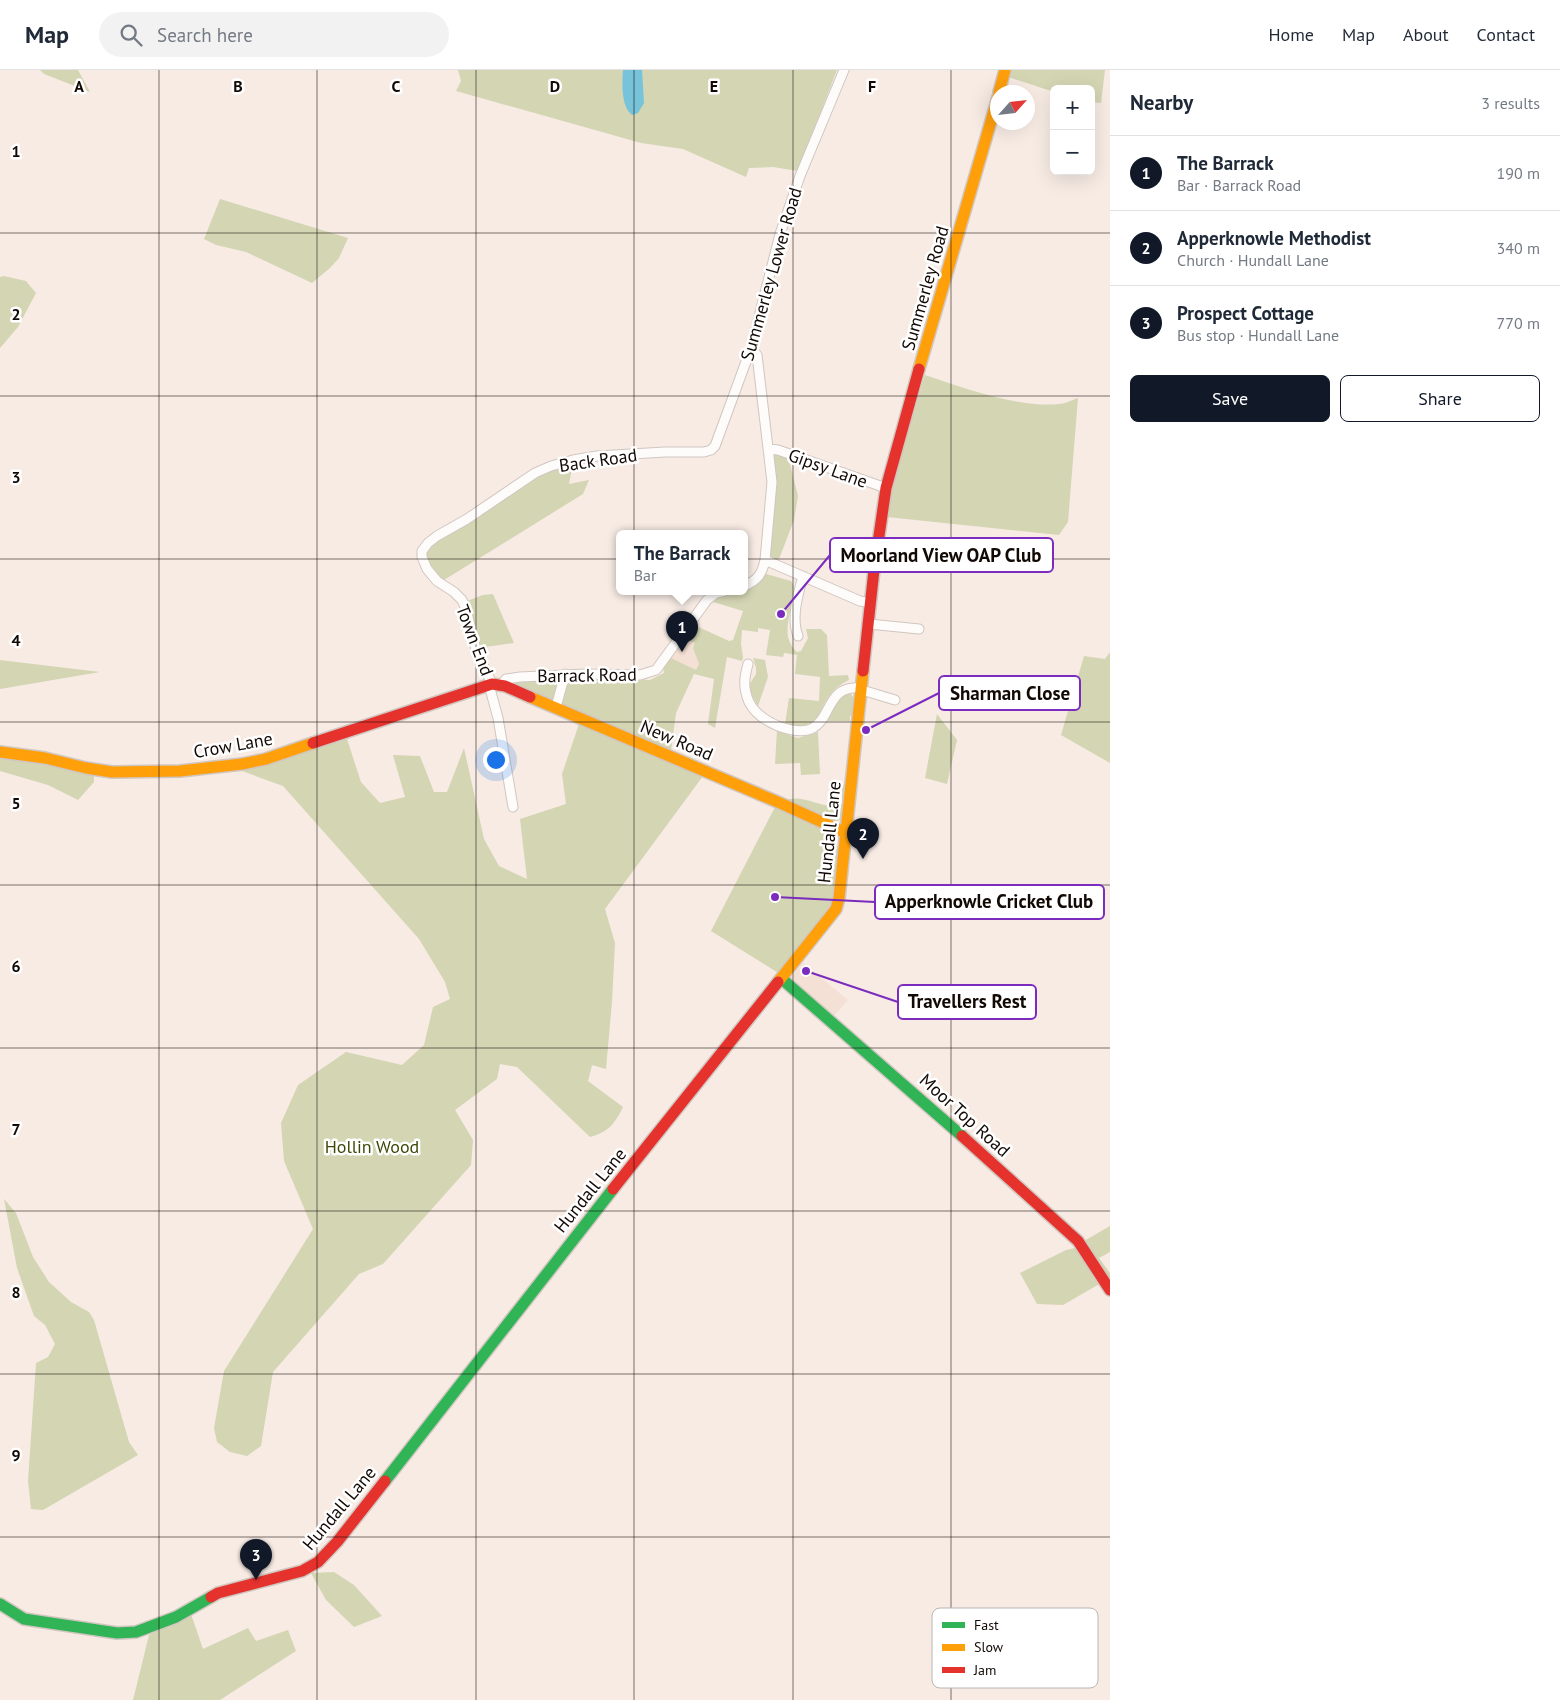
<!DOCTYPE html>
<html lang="en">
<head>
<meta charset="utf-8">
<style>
	body { margin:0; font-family:"PT Sans",sans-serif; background:#f2f2f3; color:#1f2937 }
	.controls { position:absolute; right:15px; top:15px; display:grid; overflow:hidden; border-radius:8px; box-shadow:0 5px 20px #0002 }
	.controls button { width:45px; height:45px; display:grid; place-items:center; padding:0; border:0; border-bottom:1px solid #e0e1e3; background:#fff; color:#1f2937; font:25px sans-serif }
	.compass { position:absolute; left:990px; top:15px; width:45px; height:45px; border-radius:50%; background:#fff; box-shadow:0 5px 20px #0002; rotate:63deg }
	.you { position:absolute; left:495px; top:689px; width:18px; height:18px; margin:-12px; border:4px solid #fff; border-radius:50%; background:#1a73e8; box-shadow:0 0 0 8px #1a73e833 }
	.badge { display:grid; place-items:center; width:32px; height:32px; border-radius:50%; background:#111827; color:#fff; font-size:16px; font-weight:700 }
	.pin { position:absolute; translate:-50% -41px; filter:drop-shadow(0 1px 2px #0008) }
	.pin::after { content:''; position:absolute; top:26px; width:18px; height:15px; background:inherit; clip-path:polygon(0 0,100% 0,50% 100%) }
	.popup { position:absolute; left:616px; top:460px; width:132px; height:65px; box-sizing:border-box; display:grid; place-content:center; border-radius:8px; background:#fff; filter:drop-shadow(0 1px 4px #0005); font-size:16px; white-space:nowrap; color:#747a83 }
	.popup b { font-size:19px; color:#1f2937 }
	.popup::after { content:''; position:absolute; left:50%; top:100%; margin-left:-10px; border:10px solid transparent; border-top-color:#fff }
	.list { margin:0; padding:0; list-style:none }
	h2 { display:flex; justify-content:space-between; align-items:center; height:65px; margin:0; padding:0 20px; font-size:21px }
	h2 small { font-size:16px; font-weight:400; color:#747a83 }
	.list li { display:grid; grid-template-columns:32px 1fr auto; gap:15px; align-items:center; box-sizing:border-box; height:75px; padding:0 20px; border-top:1px solid #e0e1e3 }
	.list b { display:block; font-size:19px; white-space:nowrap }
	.list p { margin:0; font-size:16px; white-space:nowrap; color:#747a83 }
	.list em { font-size:16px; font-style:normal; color:#747a83 }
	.actions { display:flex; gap:10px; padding:15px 20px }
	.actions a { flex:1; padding:11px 0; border:1px solid #111827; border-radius:8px; text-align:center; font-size:18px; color:#111827 }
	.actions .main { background:#111827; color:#fff }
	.icon { flex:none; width:28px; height:28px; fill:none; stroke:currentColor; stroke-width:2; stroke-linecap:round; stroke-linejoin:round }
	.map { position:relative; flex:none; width:1110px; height:1630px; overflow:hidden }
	header { display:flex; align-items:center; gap:30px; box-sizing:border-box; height:70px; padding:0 25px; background:#fff; border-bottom:1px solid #e0e1e3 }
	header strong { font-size:24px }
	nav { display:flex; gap:28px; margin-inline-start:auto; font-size:18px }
	.search { width:350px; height:45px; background:#f2f2f3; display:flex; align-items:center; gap:12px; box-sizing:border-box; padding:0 18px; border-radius:28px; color:#747a83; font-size:19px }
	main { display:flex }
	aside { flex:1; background:#fff }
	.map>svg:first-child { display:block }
	.built { fill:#f4e0d4 }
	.green { fill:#d3d5b3 }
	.water { fill:#77c3d9 }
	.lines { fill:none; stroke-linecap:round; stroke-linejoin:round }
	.street-casing { stroke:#d1c6c0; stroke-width:11 }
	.fast-casing { stroke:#d1c6c0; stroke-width:14 }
	.slow-casing { stroke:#d1c6c0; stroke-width:14 }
	.jam-casing { stroke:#d1c6c0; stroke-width:14 }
	.street { stroke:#fefcfb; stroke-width:9 }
	.fast { stroke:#30b455; stroke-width:11 }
	.slow { stroke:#ff9f0a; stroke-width:11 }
	.jam { stroke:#e5322d; stroke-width:11 }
	.grid { fill:none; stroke:#120905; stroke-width:1; stroke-opacity:0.55 }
	.labels { text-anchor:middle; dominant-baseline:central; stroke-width:5; stroke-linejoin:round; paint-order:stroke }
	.street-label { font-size:18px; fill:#120905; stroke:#fff }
	.park-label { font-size:18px; fill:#3e4806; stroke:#fff }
	.key { fill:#fff; stroke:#b8b5b4; stroke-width:1 }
	.key-label { font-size:14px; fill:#120905 }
	.grid-label { font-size:16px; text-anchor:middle; font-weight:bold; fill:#120905; stroke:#fff; stroke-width:5; stroke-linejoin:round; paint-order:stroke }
	.leader { fill:none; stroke:#7b2cbf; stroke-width:2 }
	.callout-dot { fill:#7b2cbf; stroke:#fff; stroke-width:2 }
	.callout { fill:#fff; stroke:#7b2cbf; stroke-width:2 }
	.callout-label { font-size:19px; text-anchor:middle; font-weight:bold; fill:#120905 }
</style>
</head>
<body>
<header>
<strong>Map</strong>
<div class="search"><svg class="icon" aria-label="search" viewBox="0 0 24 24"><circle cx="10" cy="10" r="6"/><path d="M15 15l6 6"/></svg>Search here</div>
<nav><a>Home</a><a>Map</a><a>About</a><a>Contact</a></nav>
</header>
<main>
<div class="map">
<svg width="1110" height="1630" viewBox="0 0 1110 1630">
	<rect width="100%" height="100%" fill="#f7ebe4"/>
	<path class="built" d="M683 568 695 573 693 578 699 594 696 600 669 587Z
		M803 893 848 930 832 948 789 910Z"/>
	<path class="green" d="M40 0H78L90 22 44 4Z
		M458 0H623L625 36 642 9V0H837L798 101 773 97 749 98 746 107 683 79 641 73 456 21 461 11Z
		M1010 0H1105L1101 33 1091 32V19H1069L1057 17 1054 19V22L1008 7Z
		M220 129 348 168 339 188 330 198 312 213 246 182 216 175 204 169Z
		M4 206 26 211 36 223 18 257 0 278V207Z
		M925 305C964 318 1018 338 1059 334 1065 334 1072 330 1078 328L1068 452 1059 465 887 447 893 411Z
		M775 384 788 386 798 426 794 450 779 489H770L768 486 772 388Z
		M573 393 569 414 589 410 583 424 444 510C434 502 430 495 426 484L435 472 543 402Z
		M766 504 791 511 793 514C797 537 776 563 797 582L801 581 808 568 806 559H821L827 565 829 606 848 605 849 610C841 614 835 618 830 625 815 646 819 662 785 654L789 628 819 631 820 607 795 604 797 585 784 583 783 587 766 585 770 560 758 558V562L742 560 741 574 743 587 742 591 727 587 715 658 708 654 714 609 694 604 676 643 671 681 562 634C562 626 566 617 570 610L577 608 605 607 650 610 664 603 663 598 669 587 696 600 699 594 693 578 695 573 683 568 694 555 729 571 733 570 743 541 713 532C718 521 735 524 745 520 753 518 760 512 766 504Z
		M493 524 514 573 478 578 467 531 483 525Z
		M1110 582V693L1061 665 1084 586 1105 589Z
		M753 588 765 590 768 607 758 636 750 622 749 615 756 604V598Z
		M0 590 100 602 0 619Z
		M558 610 556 626 554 629H548L513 613 515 611Z
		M847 623 851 624 853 627V645L850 646V651H827L840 627Z
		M937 644 957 670 947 714 925 708Z
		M579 654 703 706 605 839 615 873 612 932 606 999 592 995 588 1011 623 1037C615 1053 609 1062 590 1067L517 997 500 994 497 1009 455 1040 473 1070 471 1095 383 1194 359 1204 273 1302 261 1376 247 1386 230 1382 217 1372 214 1358 224 1301 313 1159 284 1091 281 1053 298 1015 346 982 402 995 424 975 433 937 450 929 445 912 419 869 283 716 242 701 347 669 361 712 380 733 405 727 393 685 420 686 434 722H447L464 678 484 769 499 796 527 809 520 749 566 734 562 704Z
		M777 661 798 668 818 662 820 704 801 705 800 693 775 694Z
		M0 683 94 701V712L78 730 48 715 0 701Z
		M847 713 843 746 840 750 835 752 785 731C803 722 824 742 842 734V716Z
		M775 737 830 763 836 770 839 783 831 835 780 904 711 861Z
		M4 1129 16 1143 33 1187 49 1212 71 1232 89 1242 94 1250 129 1372 138 1385 43 1440 31 1439 28 1411 36 1293 48 1287 55 1274 45 1255 34 1246 17 1198Z
		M1110 1156V1182L1099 1188 1110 1203V1211L1108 1209 1063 1235 1037 1234 1020 1203 1066 1180 1089 1175 1084 1171Z
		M334 1502 354 1515 382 1546 354 1557 326 1530 311 1503Z
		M191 1544 203 1579 248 1558 256 1571 288 1560 296 1581 220 1630H133L149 1565Z"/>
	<path class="water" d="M623 0H642L644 33 638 43 632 45C621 37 622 13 623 0Z"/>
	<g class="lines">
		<defs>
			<path id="street" d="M769 379 778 380 886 418
				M765 490 860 531 871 533
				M744 516C758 510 762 504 765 490L772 412 757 285 751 278
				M869 554 919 559
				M798 566C791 548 798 524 803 506
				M748 594C744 608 743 618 749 632 755 644 766 651 778 656 841 679 814 612 862 618
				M492 614 476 580 466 539 462 530 454 522 437 511 427 499 422 487V481L428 473 437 466 467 449 535 403 551 396 573 390 597 386 665 382H704L711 380 715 376 751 278 780 164 800 106 844 0
				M489 615 498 648 513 737
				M501 615 506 609 520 607 586 604 640 605 656 600 707 530 716 523 725 521
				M862 620 895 630
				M556 637 565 604"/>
			<path id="fast" d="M782 909 962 1066
				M385 1411 613 1119
				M0 1534 24 1549 117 1563 136 1562 176 1547 211 1527"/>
			<path id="slow" d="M999 22 1005 0
				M919 299 998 27
				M530 627 780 733 846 763
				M0 682 45 688 86 698 112 702 180 701 242 694 266 689 313 673
				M778 912 836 839 839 828 863 601"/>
			<path id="jam" d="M863 601 874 500 886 418 919 299
				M313 673 492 614 505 616 530 627
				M962 1066 1078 1171 1110 1220
				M613 1119 778 912
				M211 1527 218 1523 302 1501 318 1492 337 1472 385 1411"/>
		</defs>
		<use href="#street" class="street-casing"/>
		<use href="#fast" class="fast-casing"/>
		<use href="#slow" class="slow-casing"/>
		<use href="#jam" class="jam-casing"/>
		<use href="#street" class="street"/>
		<use href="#fast" class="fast"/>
		<use href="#slow" class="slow"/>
		<use href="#jam" class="jam"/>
	</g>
	<path class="grid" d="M159 0V1630M317 0V1630M476 0V1630M634 0V1630M793 0V1630M951 0V1630M0 163H1110M0 326H1110M0 489H1110M0 652H1110M0 815H1110M0 978H1110M0 1141H1110M0 1304H1110M0 1467H1110"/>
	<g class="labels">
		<g class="street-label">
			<text transform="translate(771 204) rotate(-74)">Summerley Lower Road</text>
			<text transform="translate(925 218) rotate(-74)">Summerley Road</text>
			<text transform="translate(598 390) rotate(-8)">Back Road</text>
			<text transform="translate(828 398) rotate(20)">Gipsy Lane</text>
			<text transform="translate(475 570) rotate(69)">Town End</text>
			<text transform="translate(587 605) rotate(-1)">Barrack Road</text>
			<text transform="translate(677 670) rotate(23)">New Road</text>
			<text transform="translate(233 675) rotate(-10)">Crow Lane</text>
			<text transform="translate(829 762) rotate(-84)">Hundall Lane</text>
			<text transform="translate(965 1045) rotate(42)">Moor Top Road</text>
			<text transform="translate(590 1120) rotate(-51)">Hundall Lane</text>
			<text transform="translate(339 1438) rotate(-50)">Hundall Lane</text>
		</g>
		<g class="park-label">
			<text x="372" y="1076">Hollin Wood</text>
		</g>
	</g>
	<rect x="932" y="1538" width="166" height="80" rx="8" class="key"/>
	<rect x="942" y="1552" width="23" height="6" fill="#30b455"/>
	<rect x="942" y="1574" width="23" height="7" fill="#ff9f0a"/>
	<rect x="942" y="1597" width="23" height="6" fill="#e5322d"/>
	<g class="key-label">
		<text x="974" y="1560">Fast</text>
		<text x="974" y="1582">Slow</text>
		<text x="974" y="1605">Jam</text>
	</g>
	<g class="grid-label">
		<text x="79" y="22">A</text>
		<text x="238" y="22">B</text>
		<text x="396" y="22">C</text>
		<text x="555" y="22">D</text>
		<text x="714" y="22">E</text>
		<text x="872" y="22">F</text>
		<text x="16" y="87">1</text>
		<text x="16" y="250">2</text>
		<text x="16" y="413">3</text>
		<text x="16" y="576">4</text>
		<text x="16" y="739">5</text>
		<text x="16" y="902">6</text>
		<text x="16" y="1065">7</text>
		<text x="16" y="1228">8</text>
		<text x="16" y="1391">9</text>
	</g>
	<path class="leader" d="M781 544L830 485M866 660L939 623M775 827L875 832M806 901L898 932"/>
	<g class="callout-dot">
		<circle cx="781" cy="544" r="5"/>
		<circle cx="866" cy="660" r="5"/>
		<circle cx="775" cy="827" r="5"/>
		<circle cx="806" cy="901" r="5"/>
	</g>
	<g class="callout">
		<rect x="830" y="468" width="223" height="34" rx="5"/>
		<rect x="939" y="606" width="141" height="34" rx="5"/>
		<rect x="875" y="815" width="229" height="34" rx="5"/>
		<rect x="898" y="915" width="138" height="34" rx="5"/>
	</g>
	<g class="callout-label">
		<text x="941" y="492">Moorland View OAP Club</text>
		<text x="1010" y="630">Sharman Close</text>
		<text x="989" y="838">Apperknowle Cricket Club</text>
		<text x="967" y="938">Travellers Rest</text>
	</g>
</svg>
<div class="controls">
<button>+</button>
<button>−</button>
</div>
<svg class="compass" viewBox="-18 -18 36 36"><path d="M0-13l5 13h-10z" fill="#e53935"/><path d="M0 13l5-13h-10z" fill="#747a83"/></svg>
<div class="you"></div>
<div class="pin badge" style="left:682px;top:582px">1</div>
<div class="popup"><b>The Barrack</b>Bar</div>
<div class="pin badge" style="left:863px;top:789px">2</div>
<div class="pin badge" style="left:256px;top:1510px">3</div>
</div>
<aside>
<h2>Nearby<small>3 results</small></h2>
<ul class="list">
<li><span class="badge">1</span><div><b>The Barrack</b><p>Bar · Barrack Road</p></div><em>190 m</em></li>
<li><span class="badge">2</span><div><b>Apperknowle Methodist</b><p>Church · Hundall Lane</p></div><em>340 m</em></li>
<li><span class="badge">3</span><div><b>Prospect Cottage</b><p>Bus stop · Hundall Lane</p></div><em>770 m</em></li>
</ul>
<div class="actions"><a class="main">Save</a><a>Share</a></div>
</aside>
</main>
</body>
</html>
